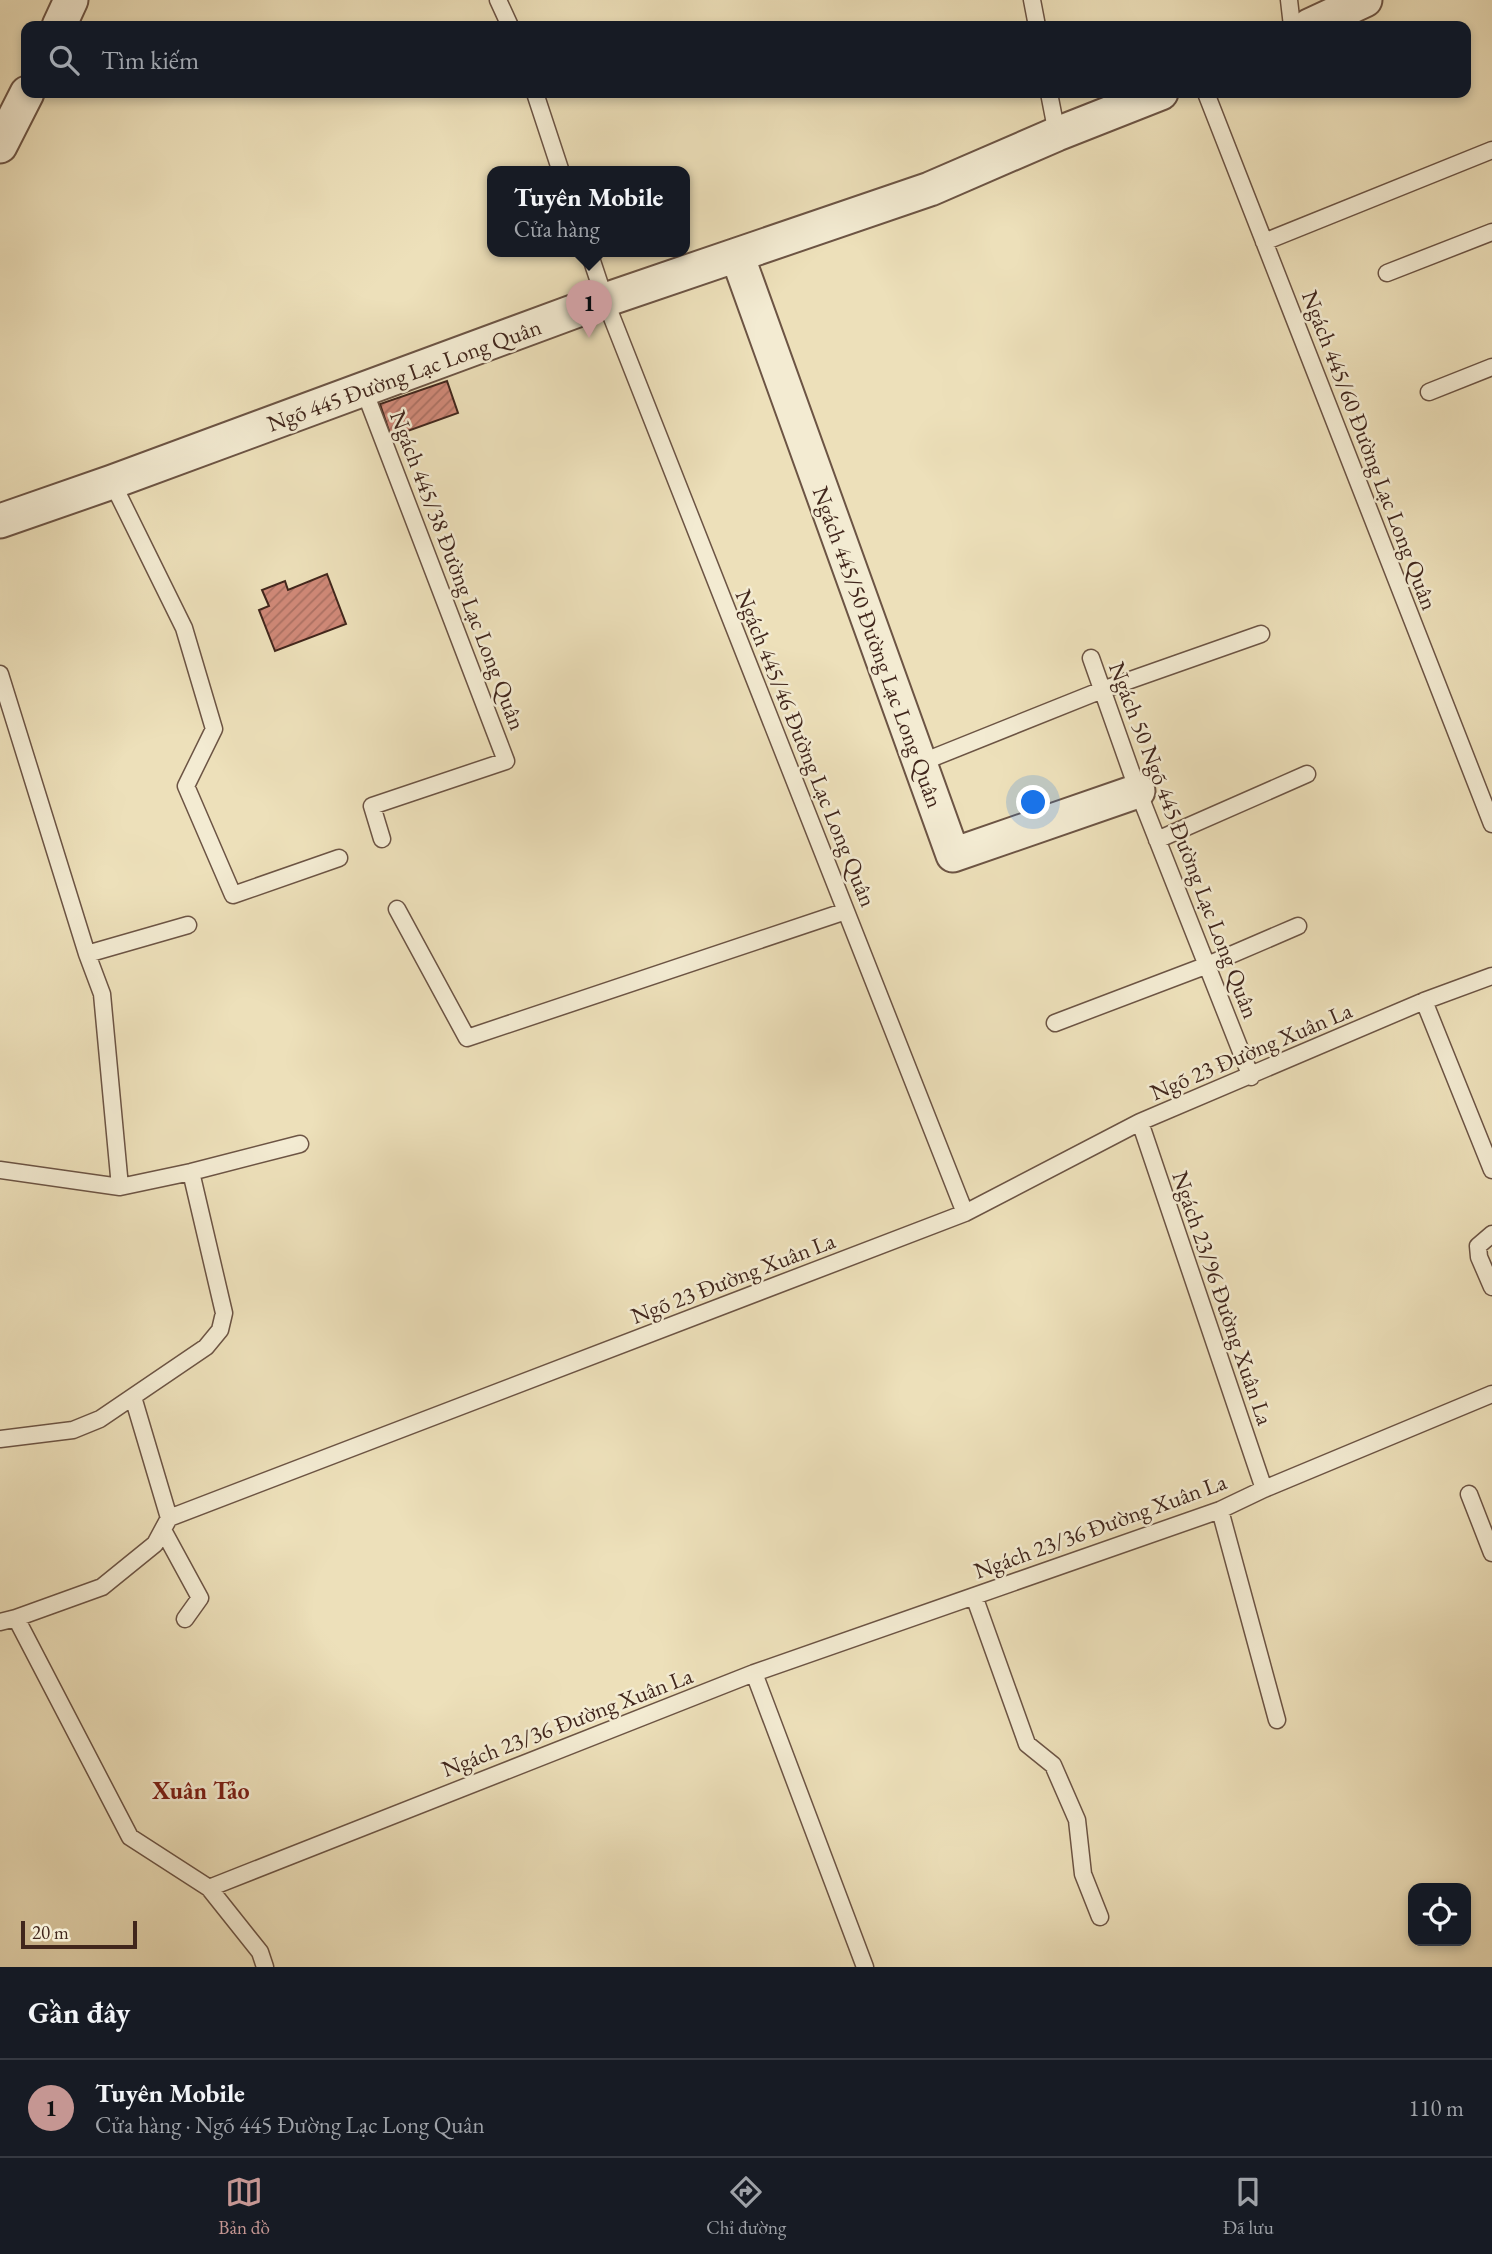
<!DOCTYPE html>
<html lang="vi">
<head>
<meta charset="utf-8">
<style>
	body { margin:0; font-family:"EB Garamond",serif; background:#20242c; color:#f1f3f6 }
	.controls { position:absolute; right:21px; bottom:21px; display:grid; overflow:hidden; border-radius:14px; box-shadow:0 4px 10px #0003 }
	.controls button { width:63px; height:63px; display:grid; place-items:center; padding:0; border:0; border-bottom:2px solid #363941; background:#171b24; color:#f1f3f6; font:35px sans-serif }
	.scale { position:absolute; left:21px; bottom:18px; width:116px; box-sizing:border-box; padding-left:7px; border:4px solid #41261c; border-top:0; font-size:19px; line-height:24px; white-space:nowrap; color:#41261c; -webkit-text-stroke:5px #f3ebd2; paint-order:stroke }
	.you { position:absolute; left:1034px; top:803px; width:24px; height:24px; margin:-18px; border:5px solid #fff; border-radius:50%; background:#1a73e8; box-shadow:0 0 0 10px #1a73e833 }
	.badge { display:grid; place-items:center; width:46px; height:46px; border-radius:50%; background:#c59692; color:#111; font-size:23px; font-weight:700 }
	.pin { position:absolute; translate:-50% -58px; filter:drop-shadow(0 2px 4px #0008) }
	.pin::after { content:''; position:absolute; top:37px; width:24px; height:21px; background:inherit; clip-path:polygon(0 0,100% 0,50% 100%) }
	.popup { position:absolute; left:487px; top:166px; width:203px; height:91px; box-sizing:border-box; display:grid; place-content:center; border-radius:14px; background:#171b24; filter:drop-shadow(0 2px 5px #0005); font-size:23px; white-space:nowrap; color:#9ea1a6 }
	.popup b { font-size:26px; color:#f1f3f6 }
	.popup::after { content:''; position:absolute; left:50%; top:100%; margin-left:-14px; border:14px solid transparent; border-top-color:#171b24 }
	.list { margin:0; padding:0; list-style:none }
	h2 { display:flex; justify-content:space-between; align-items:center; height:91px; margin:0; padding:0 28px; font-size:30px }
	h2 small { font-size:23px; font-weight:400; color:#9ea1a6 }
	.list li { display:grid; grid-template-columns:46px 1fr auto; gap:21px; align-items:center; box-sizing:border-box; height:98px; padding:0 28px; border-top:2px solid #363941 }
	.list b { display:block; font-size:26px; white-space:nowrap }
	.list p { margin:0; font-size:23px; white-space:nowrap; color:#9ea1a6 }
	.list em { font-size:23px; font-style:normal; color:#9ea1a6 }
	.icon { flex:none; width:38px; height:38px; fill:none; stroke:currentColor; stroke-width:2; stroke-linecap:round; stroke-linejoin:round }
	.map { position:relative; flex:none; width:1492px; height:1967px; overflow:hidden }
	.search { position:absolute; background:#171b24; box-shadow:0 4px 10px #0003; left:21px; right:21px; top:21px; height:77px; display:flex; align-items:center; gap:18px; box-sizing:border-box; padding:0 24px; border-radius:14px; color:#9ea1a6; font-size:26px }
	.sheet { height:189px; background:#171b24 }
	nav { display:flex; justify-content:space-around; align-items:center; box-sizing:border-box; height:98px; border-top:2px solid #363941; background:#171b24; font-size:19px; color:#9ea1a6 }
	nav a { display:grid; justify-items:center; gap:4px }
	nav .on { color:#c59692 }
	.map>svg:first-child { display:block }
	.building { fill:url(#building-hatch); stroke:#41261c; stroke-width:2 }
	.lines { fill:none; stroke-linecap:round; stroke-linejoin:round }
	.service-casing { stroke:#6c5444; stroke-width:19 }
	.minor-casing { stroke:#6c5444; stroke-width:37 }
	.service { stroke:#f3ebd2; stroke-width:16 }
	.minor { stroke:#f3ebd2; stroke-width:33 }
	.labels { text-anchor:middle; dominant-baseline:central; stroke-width:5; stroke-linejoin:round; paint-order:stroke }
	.street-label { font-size:23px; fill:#41261c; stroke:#f3ebd2 }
	.neighbourhood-label { font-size:24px; font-weight:bold; fill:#7a1f14; stroke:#f3ebd2 }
</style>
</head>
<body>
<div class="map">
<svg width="1492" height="1967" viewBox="0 0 1492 1967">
	<defs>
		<pattern id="building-hatch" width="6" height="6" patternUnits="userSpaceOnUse" patternTransform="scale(1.75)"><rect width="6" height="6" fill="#d08978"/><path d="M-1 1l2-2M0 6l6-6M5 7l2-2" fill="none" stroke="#aa7062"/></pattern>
	</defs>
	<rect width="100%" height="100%" fill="#ede0ba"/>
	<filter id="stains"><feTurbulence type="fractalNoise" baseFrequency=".00286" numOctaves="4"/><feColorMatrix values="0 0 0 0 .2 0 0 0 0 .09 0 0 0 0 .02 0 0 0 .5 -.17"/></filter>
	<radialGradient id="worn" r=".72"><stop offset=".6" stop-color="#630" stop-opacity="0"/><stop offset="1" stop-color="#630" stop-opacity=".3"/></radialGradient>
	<path class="building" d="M447 381 458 413 391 437 380 404Z
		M327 574 346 624 275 651 259 610 269 606 262 590 285 581 288 590Z"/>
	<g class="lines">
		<defs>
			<path id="service" d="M498 0 510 26
				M1032 0 1037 26
				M1289 0 1292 26
				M535 93 561 172
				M1049 93 1057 134
				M1206 93 1492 824
				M1264 242 1492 150
				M589 252 605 300 965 1213
				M1387 273 1492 232
				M364 390 506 761 372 806 382 839
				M1429 392 1492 367
				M112 482 184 628 214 729 186 786 233 895 339 858
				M1091 658 1138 791 1251 1077
				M0 674 87 954 102 994 120 1187
				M920 763 1102 690 1261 634
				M1157 840 1307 774
				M397 909 467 1038 846 911
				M87 954 188 925
				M1424 1001 1492 1170
				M1055 1023 1205 966 1298 926
				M1140 1122 1264 1489
				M0 1170 120 1187 191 1172 300 1144
				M1492 1234 1478 1246 1479 1257 1492 1287
				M133 1397 169 1518
				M0 1439 73 1430 100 1419 206 1347 220 1330 224 1313 191 1172
				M1469 1494 1492 1553
				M1220 1510 1277 1720
				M163 1530 200 1598 185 1619
				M974 1596 1027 1744 1053 1765 1077 1820 1083 1874 1100 1917
				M16 1618 130 1837 209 1888 260 1952 265 1967
				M0 1622 16 1618 102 1587 155 1544 169 1518 965 1213 1140 1122 1424 1001 1492 976
				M754 1673 865 1967
				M209 1888 754 1673 1220 1510 1264 1489 1492 1394"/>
			<path id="minor" d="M59 26 71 0
				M1309 26 1365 0
				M0 146 27 93
				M737 255 953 855 1138 791
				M0 521 112 482 605 300 930 189 1057 134 1161 93"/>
		</defs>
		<use href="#service" class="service-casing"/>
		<use href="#minor" class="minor-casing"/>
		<use href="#service" class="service"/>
		<use href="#minor" class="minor"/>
	</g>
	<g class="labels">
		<g class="street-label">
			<text transform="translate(404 375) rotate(-20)">Ngõ 445 Đường Lạc Long Quân</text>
			<text transform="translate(1370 450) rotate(69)">Ngách 445/60 Đường Lạc Long Quân</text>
			<text transform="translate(458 570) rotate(69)">Ngách 445/38 Đường Lạc Long Quân</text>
			<text transform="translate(878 647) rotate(70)">Ngách 445/50 Đường Lạc Long Quân</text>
			<text transform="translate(806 748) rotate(68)">Ngách 445/46 Đường Lạc Long Quân</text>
			<text transform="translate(1184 840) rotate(69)">Ngách 50 Ngõ 445 Đường Lạc Long Quân</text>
			<text transform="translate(1251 1051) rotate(-23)">Ngõ 23 Đường Xuân La</text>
			<text transform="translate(733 1278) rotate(-21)">Ngõ 23 Đường Xuân La</text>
			<text transform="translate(1223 1298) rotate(71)">Ngách 23/96 Đường Xuân La</text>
			<text transform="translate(1100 1526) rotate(-20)">Ngách 23/36 Đường Xuân La</text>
			<text transform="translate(567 1722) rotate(-21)">Ngách 23/36 Đường Xuân La</text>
		</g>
		<g class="neighbourhood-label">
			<text x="201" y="1790">Xuân Tảo</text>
		</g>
	</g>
	<rect width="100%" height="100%" filter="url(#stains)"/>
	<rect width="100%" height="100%" fill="url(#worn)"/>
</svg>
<div class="controls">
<button><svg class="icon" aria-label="locate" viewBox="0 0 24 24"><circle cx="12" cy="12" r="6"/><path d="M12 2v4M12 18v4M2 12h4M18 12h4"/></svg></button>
</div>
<div class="scale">20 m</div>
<div class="you"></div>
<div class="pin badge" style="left:589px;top:338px">1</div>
<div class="popup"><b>Tuyên Mobile</b>Cửa hàng</div>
<div class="search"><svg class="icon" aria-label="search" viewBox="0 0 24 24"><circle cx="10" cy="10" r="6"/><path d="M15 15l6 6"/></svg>Tìm kiếm</div>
</div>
<section class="sheet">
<h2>Gần đây<small></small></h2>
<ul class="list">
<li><span class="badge">1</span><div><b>Tuyên Mobile</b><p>Cửa hàng · Ngõ 445 Đường Lạc Long Quân</p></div><em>110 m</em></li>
</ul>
</section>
<nav>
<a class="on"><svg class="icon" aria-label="map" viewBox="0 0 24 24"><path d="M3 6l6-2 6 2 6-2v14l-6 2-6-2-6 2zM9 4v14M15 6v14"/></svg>Bản đồ</a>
<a><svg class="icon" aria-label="directions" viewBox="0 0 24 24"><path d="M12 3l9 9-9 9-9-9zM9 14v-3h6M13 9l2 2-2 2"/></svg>Chỉ đường</a>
<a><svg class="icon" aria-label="saved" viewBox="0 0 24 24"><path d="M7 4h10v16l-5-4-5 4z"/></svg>Đã lưu</a>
</nav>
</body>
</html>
